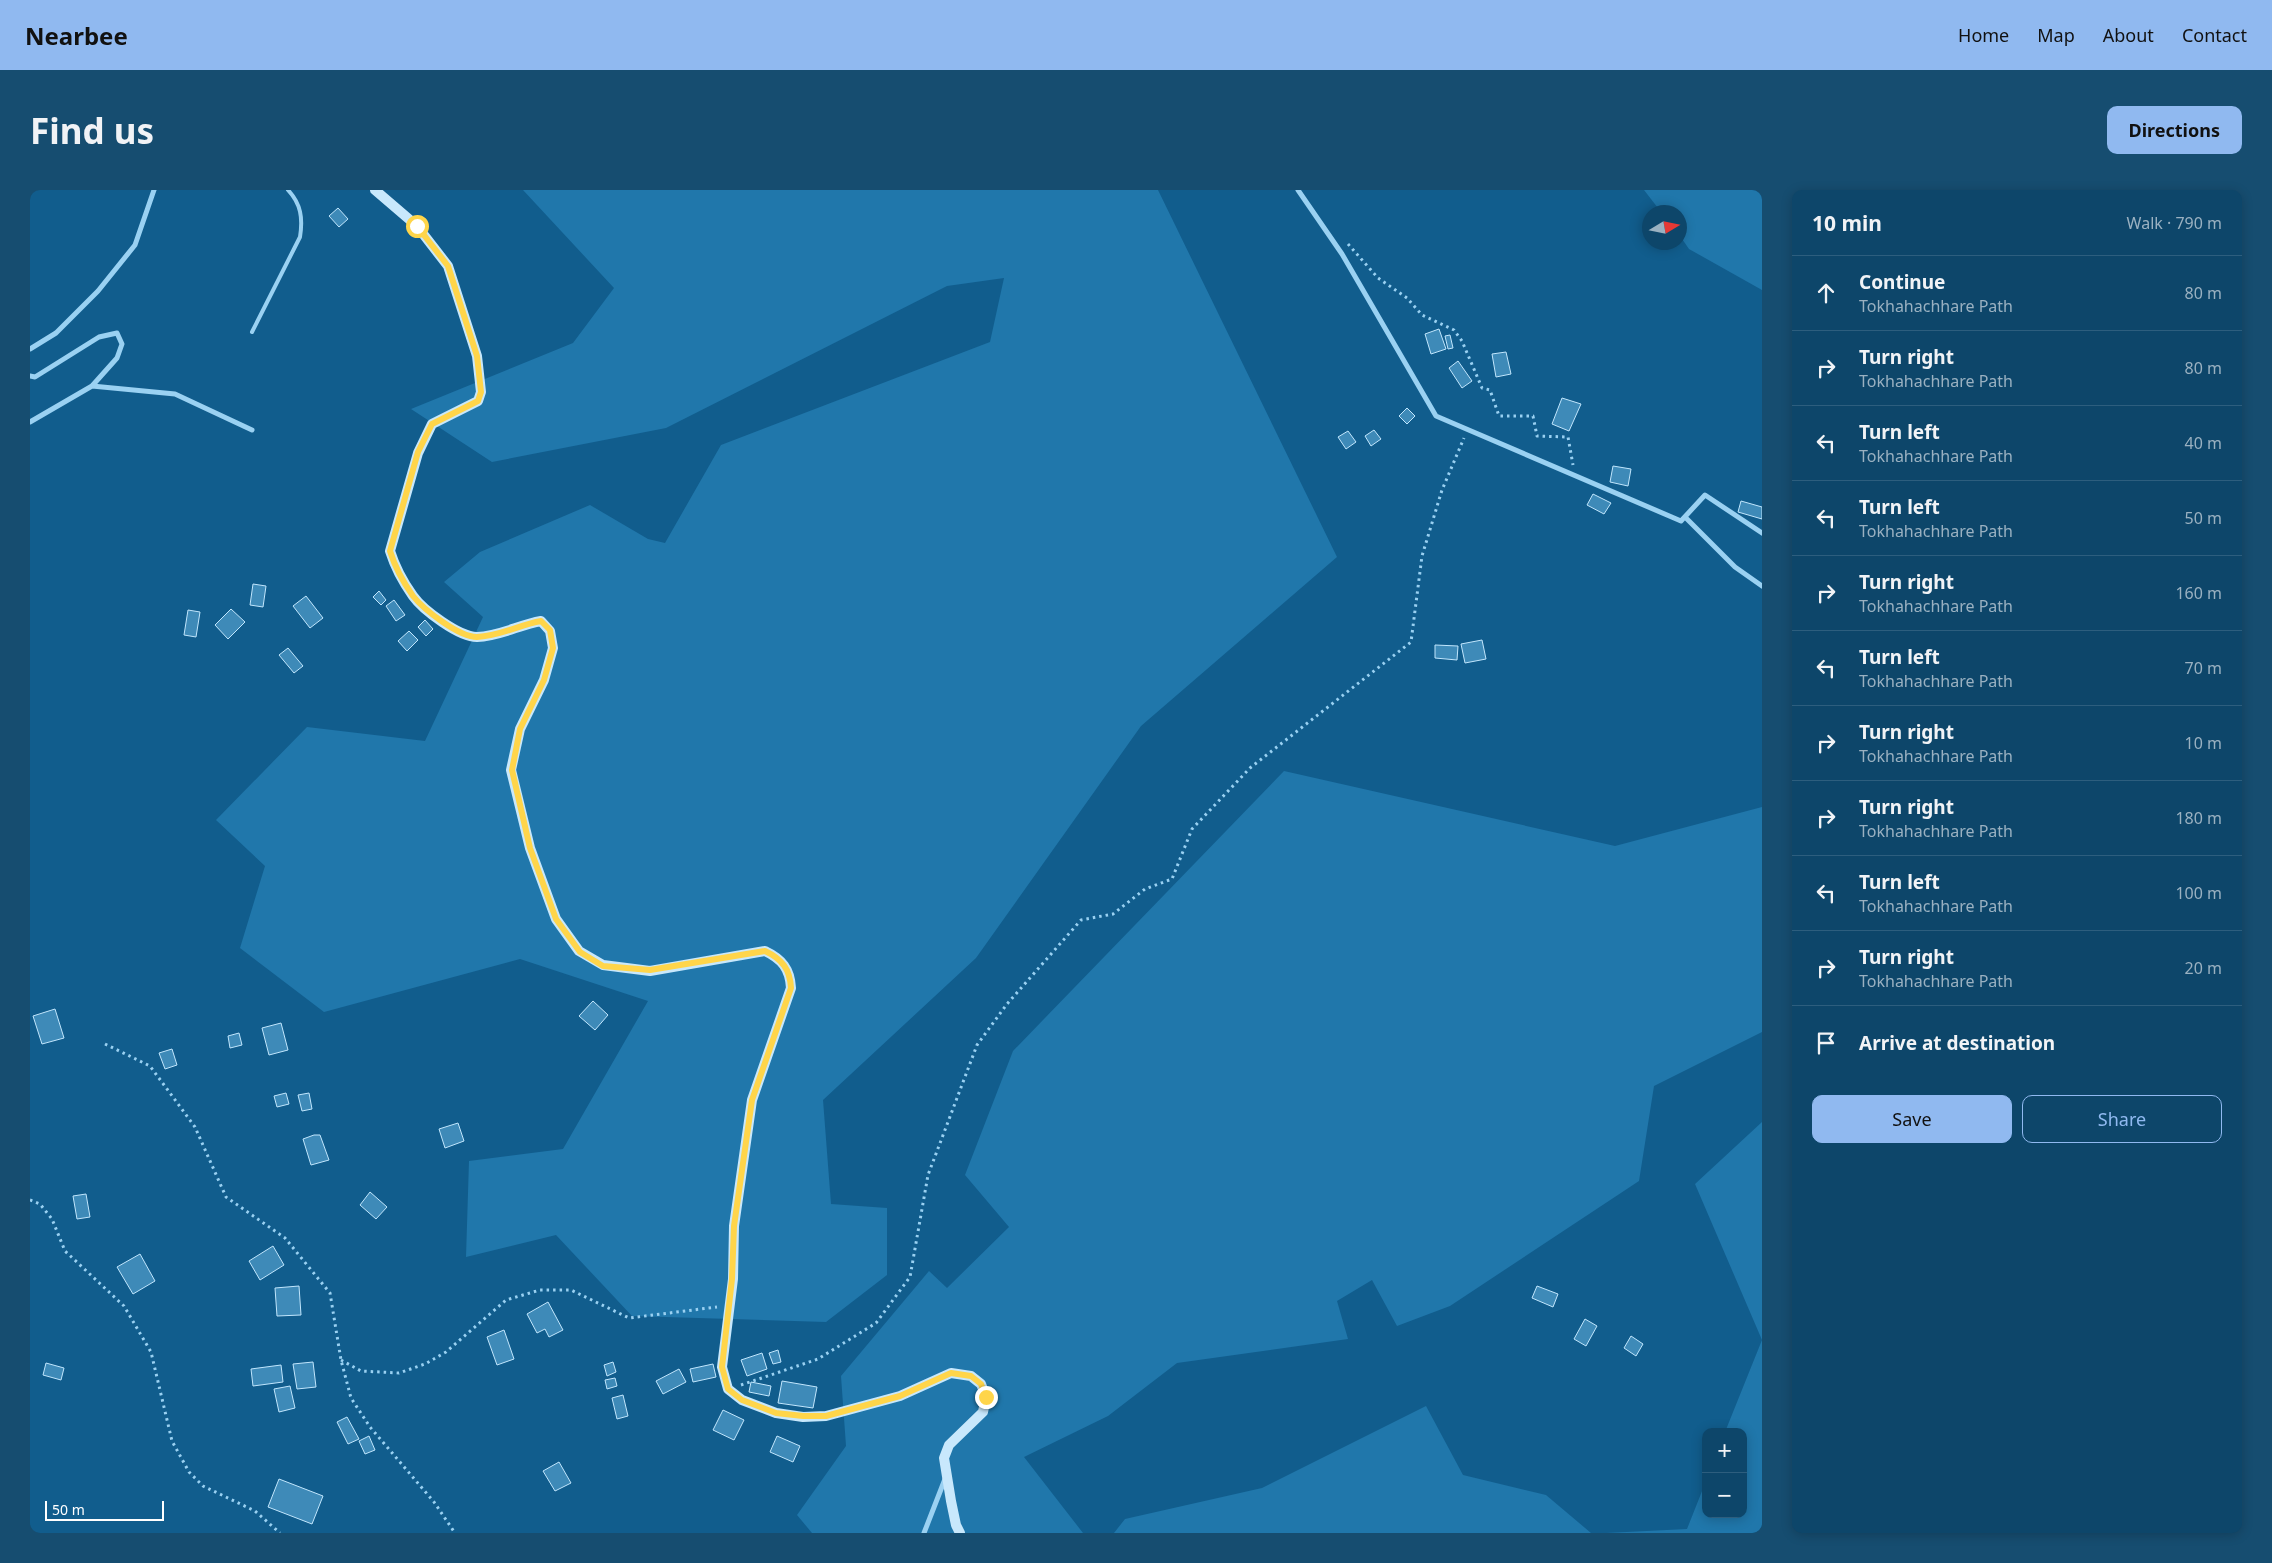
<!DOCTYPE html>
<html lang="en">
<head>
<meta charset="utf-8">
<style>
	body { margin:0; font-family:"Noto Sans",sans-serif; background:#164d70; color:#f1f3f6 }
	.controls { position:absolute; right:15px; bottom:15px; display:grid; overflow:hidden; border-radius:10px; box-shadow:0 2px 12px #0003 }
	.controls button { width:45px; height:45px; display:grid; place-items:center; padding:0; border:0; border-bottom:1px solid #2d5e7e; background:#0d466a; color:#f1f3f6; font:25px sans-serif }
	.compass { position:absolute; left:1612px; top:15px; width:45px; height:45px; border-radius:50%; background:#0d466a; box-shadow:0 2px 12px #0003; rotate:80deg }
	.scale { position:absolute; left:15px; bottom:12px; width:119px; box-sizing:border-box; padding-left:5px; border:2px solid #fff; border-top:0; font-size:14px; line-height:18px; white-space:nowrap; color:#fff; -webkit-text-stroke:4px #115d8d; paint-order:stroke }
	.stop { position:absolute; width:15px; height:15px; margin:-11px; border:4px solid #ffd54a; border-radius:50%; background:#fff }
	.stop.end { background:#ffd54a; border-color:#fff; box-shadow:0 1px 5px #0008 }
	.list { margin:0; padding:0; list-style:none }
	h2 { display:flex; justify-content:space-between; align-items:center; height:65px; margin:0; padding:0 20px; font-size:21px }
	h2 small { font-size:16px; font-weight:400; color:#9ab1c1 }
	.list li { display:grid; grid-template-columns:32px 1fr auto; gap:15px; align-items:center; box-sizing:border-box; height:75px; padding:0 20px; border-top:1px solid #2d5e7e }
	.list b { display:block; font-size:19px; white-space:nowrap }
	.list p { margin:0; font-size:16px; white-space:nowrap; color:#9ab1c1 }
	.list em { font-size:16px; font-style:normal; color:#9ab1c1 }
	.actions { display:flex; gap:10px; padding:15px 20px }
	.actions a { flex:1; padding:11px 0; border:1px solid #90b9f0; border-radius:10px; text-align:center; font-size:18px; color:#90b9f0 }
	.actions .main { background:#90b9f0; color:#111 }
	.icon { flex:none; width:28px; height:28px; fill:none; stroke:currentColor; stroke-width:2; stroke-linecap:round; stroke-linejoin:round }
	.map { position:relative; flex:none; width:1732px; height:1343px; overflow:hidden; border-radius:10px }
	header { display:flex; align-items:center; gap:30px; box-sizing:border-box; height:70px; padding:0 25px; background:#90b9f0; color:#111 }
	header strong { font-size:24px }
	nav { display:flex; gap:28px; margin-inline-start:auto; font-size:18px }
	.intro { display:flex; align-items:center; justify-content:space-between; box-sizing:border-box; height:120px; padding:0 30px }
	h1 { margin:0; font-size:35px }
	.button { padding:12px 22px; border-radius:10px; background:#90b9f0; color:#111; font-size:18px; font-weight:700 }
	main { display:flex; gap:30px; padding:0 30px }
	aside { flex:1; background:#0d466a; border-radius:10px; box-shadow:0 2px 12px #0003 }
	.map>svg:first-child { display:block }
	.green { fill:#2077ab }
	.building { fill:#3e8ab8; stroke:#c1e6fd }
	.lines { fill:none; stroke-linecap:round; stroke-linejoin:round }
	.path { stroke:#9ad1f2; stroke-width:3; stroke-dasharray:2.5 4; stroke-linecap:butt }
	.service { stroke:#9ad1f2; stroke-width:4 }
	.minor { stroke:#9ad1f2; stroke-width:5 }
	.secondary { stroke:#c8e8fc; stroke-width:10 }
	.route { stroke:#ffd54a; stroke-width:6 }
</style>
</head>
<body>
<header>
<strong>Nearbee</strong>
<nav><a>Home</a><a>Map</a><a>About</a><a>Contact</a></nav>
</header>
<div class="intro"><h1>Find us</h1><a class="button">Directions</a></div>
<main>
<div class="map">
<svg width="1732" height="1343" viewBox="0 0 1732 1343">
	<rect width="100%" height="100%" fill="#115d8d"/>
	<path class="green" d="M493 0H1128L1307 367 1111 536 946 768 793 910 801 1014 857 1018V1085L796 1132 602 1126 526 1045 436 1067 439 971 533 959 618 811 490 769 294 822 210 758 235 676 186 630 277 537 395 551 453 427 414 392 450 362 560 315 618 349 635 353 691 255 960 152 974 88 917 96 636 238 462 272 381 219 543 153 584 98Z
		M1614 0H1732V100L1659 59 1650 46V22H1631Z
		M1254 581 1585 656 1732 617V842L1624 896 1609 991 1420 1116 1367 1136 1342 1090 1307 1111 1318 1149 1147 1173 1078 1226 994 1267 1053 1343H782L767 1325 816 1256 811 1186 899 1081 917 1098 979 1037 935 985 983 861Z
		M1732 932V1343H1576L1657 1339 1676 1291V1324H1713V1242H1695L1732 1150 1665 994Z
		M1396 1216 1433 1285 1516 1305 1561 1343H1084L1095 1329 1232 1298Z"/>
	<path class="building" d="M308 18 318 29 309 37 299 26Z
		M1409 139 1416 159 1401 164 1395 144Z
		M1420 145 1423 158 1418 159 1415 146Z
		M1476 162 1481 184 1466 187 1462 164Z
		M1428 171 1442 191 1432 198 1419 178Z
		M1532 208 1551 214 1539 241 1522 234Z
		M1377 218 1385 226 1377 234 1369 226Z
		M1344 240 1351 249 1341 256 1335 246Z
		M1318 241 1326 252 1316 259 1308 247Z
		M1583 276 1601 279 1598 296 1580 292Z
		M1563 304 1581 313 1574 324 1557 315Z
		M1711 311 1732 317V329L1708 322Z
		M223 394 236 396 233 417 220 415Z
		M349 401 356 410 351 415 343 407Z
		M276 406 293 428 280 438 263 416Z
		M364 410 375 425 366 431 356 416Z
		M201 419 215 432 198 449 185 435Z
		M158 420 170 422 166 447 154 445Z
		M395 430 403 439 396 446 388 437Z
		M379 441 388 450 377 461 368 451Z
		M1452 450 1456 469 1435 473 1431 454Z
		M1405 455 1428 456 1427 470 1405 468Z
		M258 458 273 476 264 483 249 465Z
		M563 811 578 825 565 840 549 826Z
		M25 819 34 848 12 854 3 826Z
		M251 833 258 860 239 865 232 838Z
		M209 843 212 855 200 858 198 846Z
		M142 859 147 875 135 879 129 863Z
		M256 903 259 914 247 917 244 906Z
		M279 903 282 919 272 921 268 905Z
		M428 933 434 951 415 958 409 939Z
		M284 945H290L299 970 281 975 273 949Z
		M340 1002 357 1017 346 1029 330 1015Z
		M56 1004 60 1027 47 1029 43 1006Z
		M243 1056 254 1075 230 1090 219 1071Z
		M110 1064 125 1091 103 1104 87 1077Z
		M269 1096 271 1125 247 1126 245 1098Z
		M1507 1096 1528 1104 1523 1117 1502 1108Z
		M518 1112 533 1140 519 1147 515 1139 507 1143 497 1124Z
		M1555 1129 1567 1136 1556 1156 1544 1149Z
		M474 1140 484 1169 467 1175 457 1147Z
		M1601 1146 1613 1154 1606 1166 1594 1158Z
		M748 1160 751 1172 743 1174 739 1163Z
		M732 1163 737 1179 717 1186 711 1170Z
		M283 1172 286 1197 267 1199 263 1174Z
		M583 1172 586 1182 577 1186 574 1175Z
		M16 1173 34 1178 31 1190 13 1185Z
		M683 1174 686 1187 663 1192 660 1179Z
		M251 1175 253 1192 223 1196 221 1179Z
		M649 1179 656 1192 633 1204 626 1191Z
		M585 1188 587 1196 577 1199 575 1190Z
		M752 1191 787 1197 783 1218 748 1213Z
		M721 1192 741 1196 739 1206 719 1202Z
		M260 1196 265 1218 249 1222 244 1199Z
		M593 1205 598 1226 587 1229 582 1208Z
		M693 1220 714 1230 704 1250 683 1240Z
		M317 1227 329 1249 318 1254 307 1232Z
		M339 1246 345 1260 335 1264 329 1251Z
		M747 1246 770 1256 763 1272 740 1262Z
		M529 1272 541 1293 525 1301 513 1281Z
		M249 1289 293 1306 282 1334 238 1317Z"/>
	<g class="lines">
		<path class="path" d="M1318 54 1348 88 1377 108 1392 125 1424 140 1432 151 1452 198 1460 200 1469 226H1503L1507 246 1538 247 1543 275
			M75 854 120 876 165 937 196 1007 255 1048 300 1103 311 1170 321 1208 340 1237 404 1312 425 1343
			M0 1010 10 1014 22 1029 35 1061 94 1116 121 1162 142 1251 159 1282 173 1296 225 1321 250 1343
			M311 1170 331 1181 369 1183 395 1174 416 1162 476 1110 510 1100H541L599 1128 687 1117
			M711 1195 788 1169 846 1133 880 1087 898 985 947 855 977 814 1051 730 1083 724 1115 699 1142 689 1162 639 1220 578 1381 452 1392 366 1412 300 1434 248"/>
		<path class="service" d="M222 142 270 47C273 28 271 14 258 0"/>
		<path class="minor" d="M1268 0 1312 64 1406 226 1651 331 1675 305 1732 343
			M0 159 26 143 68 101 105 55 124 0
			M0 186 5 187 69 147 87 143 92 154 87 168 62 196
			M0 232 62 196 145 204 222 240
			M1655 327 1705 377 1732 396
			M894 1343 915 1289"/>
		<path class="secondary" d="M345 0 387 36 418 76 447 166 451 202 448 211 402 234 388 263 360 361C365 377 373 392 383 406 393 420 429 447 447 447 470 446 489 435 511 431L520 441 523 458 514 490 490 539 481 580 500 658 526 729 549 761 573 775 620 781 735 761C752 769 760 779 761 798L722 910 704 1036 703 1089 692 1177 698 1199 712 1210 746 1223 773 1227 796 1226 870 1206 921 1183 941 1186 951 1194 956 1207 953 1222 919 1255 914 1268 921 1311 926 1335 930 1343"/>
	</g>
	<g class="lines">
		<path class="route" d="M387 36 418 76 447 166 451 202 448 211 402 234 388 262 360 361C365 377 373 392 383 406 394 420 429 447 447 447 470 446 489 435 511 431L520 440 523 458 514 490 490 539 482 580 500 658 526 729 550 762 573 776 620 780 735 761C752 769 760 779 761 798L722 910 704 1036 702 1089 692 1177 698 1199 712 1210 746 1223 773 1226H796L870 1206 921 1183 941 1186 951 1194 956 1207"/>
	</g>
</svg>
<div class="controls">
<button>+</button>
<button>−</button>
</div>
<svg class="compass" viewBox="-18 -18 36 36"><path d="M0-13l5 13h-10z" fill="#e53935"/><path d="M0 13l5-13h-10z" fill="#9ab1c1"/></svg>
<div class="scale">50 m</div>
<div class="stop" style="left:387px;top:36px"></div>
<div class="stop end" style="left:956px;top:1207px"></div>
</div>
<aside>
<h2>10 min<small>Walk · 790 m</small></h2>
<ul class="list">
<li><svg class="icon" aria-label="ahead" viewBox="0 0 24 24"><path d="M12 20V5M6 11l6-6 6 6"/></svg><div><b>Continue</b><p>Tokhahachhare Path</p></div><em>80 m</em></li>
<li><svg class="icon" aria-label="right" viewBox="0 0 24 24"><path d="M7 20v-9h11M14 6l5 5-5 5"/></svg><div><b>Turn right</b><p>Tokhahachhare Path</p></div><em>80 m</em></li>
<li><svg class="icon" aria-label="left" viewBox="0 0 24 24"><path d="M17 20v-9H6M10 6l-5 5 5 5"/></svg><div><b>Turn left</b><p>Tokhahachhare Path</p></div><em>40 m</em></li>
<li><svg class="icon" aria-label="left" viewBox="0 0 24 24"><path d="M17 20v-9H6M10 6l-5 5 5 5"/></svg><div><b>Turn left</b><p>Tokhahachhare Path</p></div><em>50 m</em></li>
<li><svg class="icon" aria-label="right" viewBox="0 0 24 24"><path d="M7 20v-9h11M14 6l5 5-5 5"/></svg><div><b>Turn right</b><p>Tokhahachhare Path</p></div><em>160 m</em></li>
<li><svg class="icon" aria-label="left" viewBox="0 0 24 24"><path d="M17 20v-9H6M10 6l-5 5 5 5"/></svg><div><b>Turn left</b><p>Tokhahachhare Path</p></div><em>70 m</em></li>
<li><svg class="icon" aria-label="right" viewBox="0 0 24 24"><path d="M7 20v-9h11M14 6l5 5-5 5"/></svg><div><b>Turn right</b><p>Tokhahachhare Path</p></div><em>10 m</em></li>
<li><svg class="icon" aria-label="right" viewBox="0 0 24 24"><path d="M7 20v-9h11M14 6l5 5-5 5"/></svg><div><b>Turn right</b><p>Tokhahachhare Path</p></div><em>180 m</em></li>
<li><svg class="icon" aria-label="left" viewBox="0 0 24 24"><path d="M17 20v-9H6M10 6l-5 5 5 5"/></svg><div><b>Turn left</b><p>Tokhahachhare Path</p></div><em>100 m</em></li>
<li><svg class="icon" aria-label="right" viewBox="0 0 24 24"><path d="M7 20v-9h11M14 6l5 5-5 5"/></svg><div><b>Turn right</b><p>Tokhahachhare Path</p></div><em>20 m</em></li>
<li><svg class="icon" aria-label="arrive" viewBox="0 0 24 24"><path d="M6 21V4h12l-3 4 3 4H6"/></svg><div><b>Arrive at destination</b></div></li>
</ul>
<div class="actions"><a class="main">Save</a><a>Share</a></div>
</aside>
</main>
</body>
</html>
